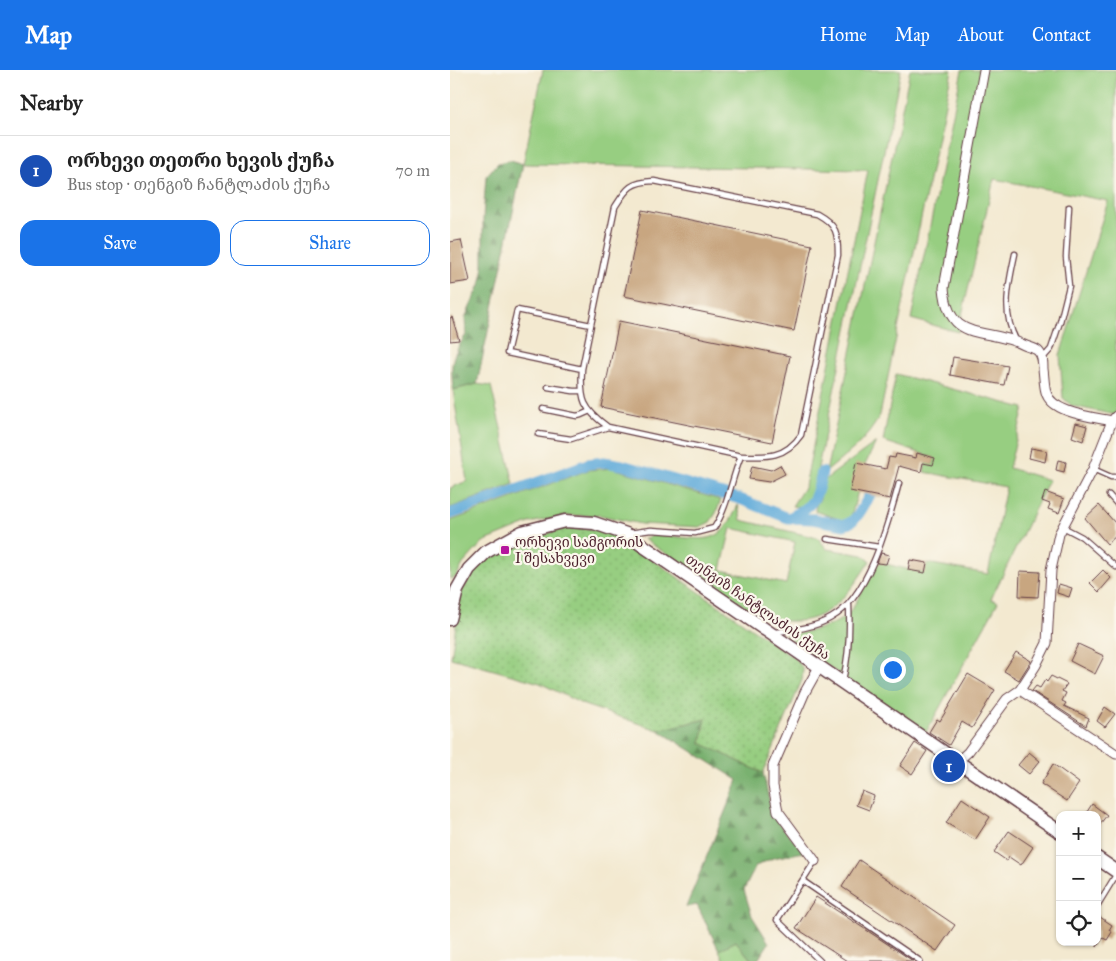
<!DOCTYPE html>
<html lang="en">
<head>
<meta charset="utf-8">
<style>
	body { margin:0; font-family:"IM FELL Great Primer","Noto Serif Georgian",serif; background:#f6f6f6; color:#222 }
	.controls { position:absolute; right:15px; bottom:15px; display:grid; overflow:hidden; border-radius:10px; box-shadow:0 1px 4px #0004 }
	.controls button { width:45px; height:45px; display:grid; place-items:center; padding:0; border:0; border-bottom:1px solid #e0e0e0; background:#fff; color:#222; font:25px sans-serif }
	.you { position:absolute; left:442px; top:599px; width:18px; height:18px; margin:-12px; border:4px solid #fff; border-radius:50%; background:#1a73e8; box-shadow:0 0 0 8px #1a73e833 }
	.badge { display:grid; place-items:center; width:32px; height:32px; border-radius:50%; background:#1a73e8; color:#fff; font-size:16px; font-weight:700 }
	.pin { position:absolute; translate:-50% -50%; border:2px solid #fff; box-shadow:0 1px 5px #0006 }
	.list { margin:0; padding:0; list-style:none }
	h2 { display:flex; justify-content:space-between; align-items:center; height:65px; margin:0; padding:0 20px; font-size:21px }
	h2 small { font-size:16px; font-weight:400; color:#767676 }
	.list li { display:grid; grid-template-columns:32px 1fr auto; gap:15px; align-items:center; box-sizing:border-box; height:70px; padding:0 20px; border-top:1px solid #e0e0e0 }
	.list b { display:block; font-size:19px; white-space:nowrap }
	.list p { margin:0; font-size:16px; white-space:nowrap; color:#767676 }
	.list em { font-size:16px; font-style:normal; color:#767676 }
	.actions { display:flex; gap:10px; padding:15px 20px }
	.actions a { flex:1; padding:11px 0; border:1px solid #1a73e8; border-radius:15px; text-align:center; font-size:18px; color:#1a73e8 }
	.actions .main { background:#1a73e8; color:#fff }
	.icon { flex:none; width:28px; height:28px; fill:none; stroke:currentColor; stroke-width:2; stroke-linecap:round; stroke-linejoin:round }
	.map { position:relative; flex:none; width:666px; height:891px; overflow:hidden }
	header { display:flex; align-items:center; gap:30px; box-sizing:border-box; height:70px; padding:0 25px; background:#1a73e8; color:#fff }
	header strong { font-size:24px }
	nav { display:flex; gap:28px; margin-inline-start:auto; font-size:18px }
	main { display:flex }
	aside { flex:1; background:#fff }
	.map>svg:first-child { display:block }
	.green { fill:#97ce81; stroke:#707656; fill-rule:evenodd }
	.forest { fill:url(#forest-firs); stroke:#62684d }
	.garden { fill:url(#garden-dots); stroke:#707656 }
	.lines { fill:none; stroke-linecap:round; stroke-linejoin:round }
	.canal { stroke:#62acda; stroke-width:11 }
	.building { fill:#c8a680 }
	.lane-casing { stroke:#633d44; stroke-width:7 }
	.street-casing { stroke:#633d44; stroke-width:11 }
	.secondary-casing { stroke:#633d44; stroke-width:15 }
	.lane { stroke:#fff; stroke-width:4.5 }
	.street { stroke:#fff; stroke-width:9 }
	.secondary { stroke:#fff; stroke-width:12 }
	.poi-dot { fill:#b5179e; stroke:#fbf7ec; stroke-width:2 }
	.labels { text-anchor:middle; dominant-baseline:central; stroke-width:4.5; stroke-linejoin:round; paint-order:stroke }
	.poi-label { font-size:14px; fill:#4a1f2b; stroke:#fbf7ec; text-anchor:start }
	.street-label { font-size:14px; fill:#4a1f2b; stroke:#fbf7ec }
</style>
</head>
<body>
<header>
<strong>Map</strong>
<nav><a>Home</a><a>Map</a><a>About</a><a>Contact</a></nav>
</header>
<main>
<aside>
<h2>Nearby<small></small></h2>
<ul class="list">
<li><span class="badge" style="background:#1a4fb4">1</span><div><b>ორხევი თეთრი ხევის ქუჩა</b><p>Bus stop · თენგიზ ჩანტლაძის ქუჩა</p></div><em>70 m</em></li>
</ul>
<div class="actions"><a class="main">Save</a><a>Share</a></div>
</aside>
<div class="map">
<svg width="666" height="891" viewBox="0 0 666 891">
	<defs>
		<pattern id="forest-firs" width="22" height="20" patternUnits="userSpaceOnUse" patternTransform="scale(1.25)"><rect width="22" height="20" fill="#79b16f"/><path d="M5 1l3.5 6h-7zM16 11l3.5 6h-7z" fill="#658f5b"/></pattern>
		<pattern id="garden-dots" width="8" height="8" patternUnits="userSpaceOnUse" patternTransform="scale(1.25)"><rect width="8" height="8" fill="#97ce81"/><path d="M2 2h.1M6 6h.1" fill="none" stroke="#84b070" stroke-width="1.8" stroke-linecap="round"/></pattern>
	</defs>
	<rect width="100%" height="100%" fill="#fbf7ec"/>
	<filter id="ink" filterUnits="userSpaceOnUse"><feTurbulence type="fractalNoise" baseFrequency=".02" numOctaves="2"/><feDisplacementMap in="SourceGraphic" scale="10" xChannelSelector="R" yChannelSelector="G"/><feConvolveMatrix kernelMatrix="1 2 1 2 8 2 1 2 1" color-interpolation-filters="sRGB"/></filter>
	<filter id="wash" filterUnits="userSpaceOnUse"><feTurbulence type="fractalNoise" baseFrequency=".0096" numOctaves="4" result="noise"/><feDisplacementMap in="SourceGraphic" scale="20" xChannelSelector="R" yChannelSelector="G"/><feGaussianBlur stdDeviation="1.12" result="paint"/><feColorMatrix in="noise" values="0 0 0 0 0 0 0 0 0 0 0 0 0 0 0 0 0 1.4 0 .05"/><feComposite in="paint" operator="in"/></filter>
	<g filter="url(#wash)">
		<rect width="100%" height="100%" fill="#f3e9d0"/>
		<path class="green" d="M93 0H451L365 412 360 430 351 437 342 436 355 416 418 100 73 94Z
			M460 0H502L430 345C418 370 397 384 376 402Z
			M512 0H666V345L622 336 613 328 610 285 658 131 544 109 508 262 461 249Z
			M446 304 574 338 559 398 599 410 541 529 548 532 474 666 335 565C355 562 386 559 400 541 410 528 418 507 427 492L474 503 477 493 538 504 556 417 474 402 476 393 483 395 485 388 433 371Z
			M27 314 41 316 64 414 0 438V418L17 411 3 320Z
			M426 372 415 395 401 447 398 450H392L365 441 366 435 370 429 373 411Z
			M162 398 271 430 266 443 260 452 250 457 191 454 149 445 115 446 79 453 33 472 13 494 6 507 0 509V451L138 400Z
			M288 435 291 450 368 468 377 479 413 485 420 491C403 517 382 550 347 551 335 552 323 549 311 547L194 469C204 464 210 465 220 466 259 470 271 475 288 435ZM281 458 345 472 336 514 271 500Z
			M286 871 302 891H274L269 880Z"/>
		<path class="forest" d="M61 90 73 94 27 314 3 320C1 293 0 288 16 265L15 248 30 215 33 202V149L36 106 48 93Z
			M256 649 251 673 313 703 323 746 354 782 323 788 306 796 294 820 302 846 319 873 307 891H302L286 871 269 880 247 835 236 837 288 710 208 660Z"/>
		<path class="garden" d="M116 458 146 459 171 468 346 589 353 599 352 610 313 703 251 673 256 649 208 660 134 635 90 613 1 588 11 522 25 500 40 487 60 476 75 470Z"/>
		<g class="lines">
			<path class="canal" d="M0 444 138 394 154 392 172 395 290 429 338 448 363 449 394 455C407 452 413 436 420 425
				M341 447C366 434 366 428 372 402"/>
		</g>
		<g id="blocks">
			<path class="building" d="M192 140 362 175 344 261 174 226Z
				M11 170 20 211 0 214V172Z
				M2 247 9 270 0 271V248Z
				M169 251 340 286 322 372 151 337Z
				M503 287 558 296 554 315 500 305Z
				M626 353 637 356 633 371 622 367Z
				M581 378 597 381 595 392 579 388Z
				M467 383 485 388 483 395 473 393 471 402 449 396 440 429 400 421 406 393 436 399 439 387 445 388 446 384 466 388Z
				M608 390 616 392 614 402 606 400Z
				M330 395 335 404 319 412 299 409 302 396 321 400Z
				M595 422 614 429 609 443 598 439 600 434 592 431Z
				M649 435 666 454V466L657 474 635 448Z
				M431 483 439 485 436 494 427 493Z
				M460 490 477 493 475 503 458 500Z
				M653 500 661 508 649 522 640 513Z
				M570 501 590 502 588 527 569 526Z
				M609 514 622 518 619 527 607 523Z
				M628 574 654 586 645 604 620 591Z
				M566 582 581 591 569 610 554 601Z
				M518 604 545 620 522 658 512 652 499 675 479 662 487 649 490 651Z
				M601 606 617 614 612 621 616 623 612 631 616 633 614 636 639 648 636 656 582 621 586 616 590 618 595 610 597 612Z
				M655 637 665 644 655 657 647 651Z
				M465 673 477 681 462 704 450 696Z
				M579 682 590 691 579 704 568 695Z
				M603 694 629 713 617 731 591 714Z
				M412 721 424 726 419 740 406 735Z
				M512 728 540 747 525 770 496 753Z
				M642 734 657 745 647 758V745H635Z
				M559 761 583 777 571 795 559 787 557 791 544 782Z
				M409 790 505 855 487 881 392 817Z
				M366 827 427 867 463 891H397L346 858Z
				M647 845 662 855 659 860 662 862 657 870 653 868 647 877Z"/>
		</g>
	</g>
	<g filter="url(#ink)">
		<use href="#blocks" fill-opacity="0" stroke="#633d44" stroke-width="1"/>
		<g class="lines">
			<defs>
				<path id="lane" d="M565 184C559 213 551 242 566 270
					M593 288 601 279 610 252 619 216 616 187 619 137
					M132 299 57 283 67 240 141 255
					M98 317 123 321H130
					M93 339 127 346 131 345 140 341
					M88 364 121 369 158 357
					M643 399 661 407H666
					M659 425 666 433
					M613 457 632 467 666 497
					M179 463 201 460 245 463 264 458C278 437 281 410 291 386L158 357C133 339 130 330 132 299L165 137C177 118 180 112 204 111L367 144C387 155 388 163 388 185L351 365C335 388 317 387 291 386
					M377 469 429 477
					M325 562C344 560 364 558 381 548 419 528 438 453 449 413
					M393 610C399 585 400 560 399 535
					M365 791 327 850 370 891
					M353 811 470 891
					M647 836 666 805"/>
				<path id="street" d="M534 0 494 218C499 275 536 256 574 275 578 277 585 278 588 281 593 286 593 293 593 299 594 306 594 315 596 322 601 343 643 347 662 351
					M570 620 666 684
					M507 692 518 682 557 629 570 620 586 595 597 573 601 500 609 464 643 399 662 351 666 346
					M365 791 328 741 323 716V696L355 622 369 597"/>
				<path id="secondary" d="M0 549 7 520 19 499 36 482 72 462 115 451 144 453 176 464 610 762
					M647 788 666 801"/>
			</defs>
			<use href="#lane" class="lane-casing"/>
			<use href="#street" class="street-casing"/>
			<use href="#secondary" class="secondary-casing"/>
			<use href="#lane" class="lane"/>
			<use href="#street" class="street"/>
			<use href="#secondary" class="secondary"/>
		</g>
	</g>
	<rect class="poi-dot" x="50" y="475" width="10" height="10" rx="2.5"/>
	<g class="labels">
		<g class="poi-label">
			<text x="65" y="472">ორხევი სამგორის<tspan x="65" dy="16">I შესახვევი</tspan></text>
		</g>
		<g class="street-label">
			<text transform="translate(308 537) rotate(35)">თენგიზ ჩანტლაძის ქუჩა</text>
		</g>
	</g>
</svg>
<div class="controls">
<button>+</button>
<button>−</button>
<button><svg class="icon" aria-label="locate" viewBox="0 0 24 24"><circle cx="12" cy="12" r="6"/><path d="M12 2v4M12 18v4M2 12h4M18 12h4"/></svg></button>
</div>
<div class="you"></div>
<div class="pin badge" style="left:499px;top:696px;background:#1a4fb4">1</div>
</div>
</main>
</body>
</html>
